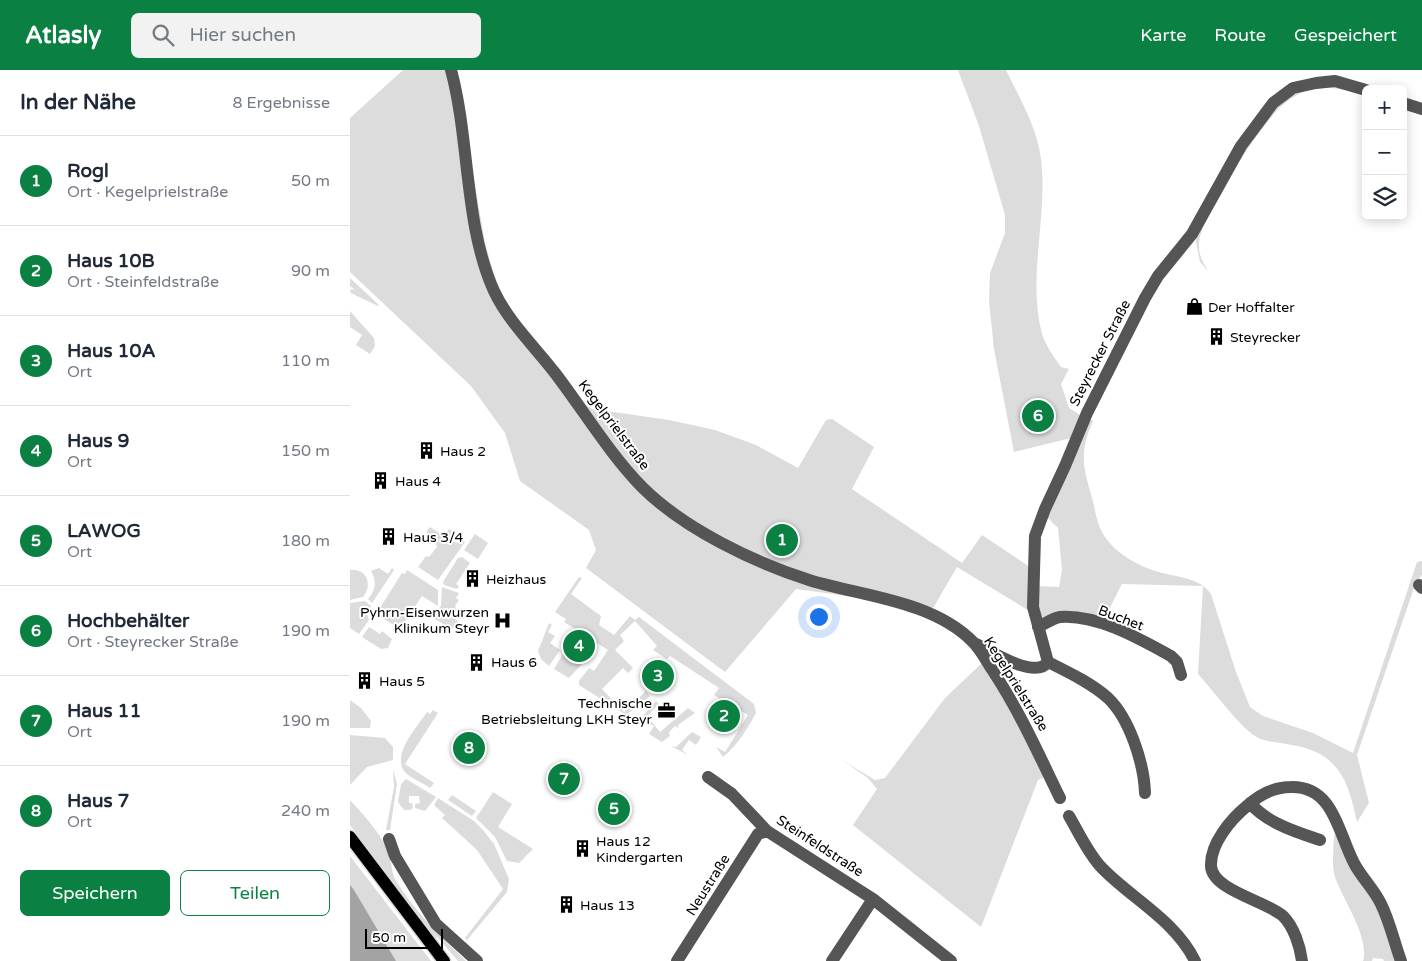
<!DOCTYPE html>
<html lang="de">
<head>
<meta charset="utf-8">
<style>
	body { margin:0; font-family:"Varela Round",sans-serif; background:#f2f2f3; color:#1f2937 }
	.controls { position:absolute; right:15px; top:15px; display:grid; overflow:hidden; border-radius:8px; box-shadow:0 2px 12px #0003 }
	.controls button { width:45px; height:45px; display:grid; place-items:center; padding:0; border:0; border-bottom:1px solid #e0e1e3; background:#fff; color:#1f2937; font:25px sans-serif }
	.scale { position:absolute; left:15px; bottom:12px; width:78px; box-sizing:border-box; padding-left:5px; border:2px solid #000; border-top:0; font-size:14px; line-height:18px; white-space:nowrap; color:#000; -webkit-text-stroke:4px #fff; paint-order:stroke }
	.you { position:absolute; left:468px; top:546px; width:18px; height:18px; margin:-12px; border:4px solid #fff; border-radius:50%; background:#1a73e8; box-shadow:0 0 0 8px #1a73e833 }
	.badge { display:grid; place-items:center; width:32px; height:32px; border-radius:50%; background:#0b8043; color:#fff; font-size:16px; font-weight:700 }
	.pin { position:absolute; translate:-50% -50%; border:2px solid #fff; box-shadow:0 1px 5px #0006 }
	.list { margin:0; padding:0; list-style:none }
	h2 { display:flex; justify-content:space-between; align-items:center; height:65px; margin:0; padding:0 20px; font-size:21px }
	h2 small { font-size:16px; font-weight:400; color:#747a83 }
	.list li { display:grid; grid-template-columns:32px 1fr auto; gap:15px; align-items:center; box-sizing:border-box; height:90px; padding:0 20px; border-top:1px solid #e0e1e3 }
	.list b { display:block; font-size:19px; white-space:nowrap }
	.list p { margin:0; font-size:16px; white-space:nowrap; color:#747a83 }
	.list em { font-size:16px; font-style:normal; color:#747a83 }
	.actions { display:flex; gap:10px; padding:15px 20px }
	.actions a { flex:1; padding:11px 0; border:1px solid #0b8043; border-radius:8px; text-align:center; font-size:18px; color:#0b8043 }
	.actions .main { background:#0b8043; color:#fff }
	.icon { flex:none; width:28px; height:28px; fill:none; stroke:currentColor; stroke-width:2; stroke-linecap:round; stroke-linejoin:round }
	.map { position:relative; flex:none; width:1072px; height:891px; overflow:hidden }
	header { display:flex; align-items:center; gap:30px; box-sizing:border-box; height:70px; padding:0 25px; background:#0b8043; color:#fff }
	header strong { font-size:24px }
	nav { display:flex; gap:28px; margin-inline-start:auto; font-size:18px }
	.search { width:350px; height:45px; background:#f2f2f3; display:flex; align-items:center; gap:12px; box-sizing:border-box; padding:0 18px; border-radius:8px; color:#747a83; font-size:19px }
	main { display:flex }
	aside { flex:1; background:#fff }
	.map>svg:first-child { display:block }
	.green { fill:#dcdcdc }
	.water { fill:#a3a3a3 }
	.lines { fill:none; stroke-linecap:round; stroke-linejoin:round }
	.major-casing { stroke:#dbdbdb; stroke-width:15 }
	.minor { stroke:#555; stroke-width:12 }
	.major { stroke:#000; stroke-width:12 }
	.labels { text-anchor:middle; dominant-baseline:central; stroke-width:4; stroke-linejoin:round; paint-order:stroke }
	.poi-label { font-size:14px; fill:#000; stroke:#fff; text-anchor:start }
	.street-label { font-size:14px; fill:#000; stroke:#fff }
</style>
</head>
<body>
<header>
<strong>Atlasly</strong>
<div class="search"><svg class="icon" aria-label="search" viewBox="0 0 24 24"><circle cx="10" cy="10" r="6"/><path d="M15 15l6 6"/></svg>Hier suchen</div>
<nav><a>Karte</a><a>Route</a><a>Gespeichert</a></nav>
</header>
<main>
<aside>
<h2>In der Nähe<small>8 Ergebnisse</small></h2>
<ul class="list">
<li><span class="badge">1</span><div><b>Rogl</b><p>Ort · Kegelprielstraße</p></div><em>50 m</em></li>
<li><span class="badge">2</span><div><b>Haus 10B</b><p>Ort · Steinfeldstraße</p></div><em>90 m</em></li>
<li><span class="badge">3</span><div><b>Haus 10A</b><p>Ort</p></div><em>110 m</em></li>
<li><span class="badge">4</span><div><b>Haus 9</b><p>Ort</p></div><em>150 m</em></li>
<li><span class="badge">5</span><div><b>LAWOG</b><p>Ort</p></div><em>180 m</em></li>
<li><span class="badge">6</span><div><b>Hochbehälter</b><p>Ort · Steyrecker Straße</p></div><em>190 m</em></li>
<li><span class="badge">7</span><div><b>Haus 11</b><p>Ort</p></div><em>190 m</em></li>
<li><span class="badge">8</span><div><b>Haus 7</b><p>Ort</p></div><em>240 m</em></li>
</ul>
<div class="actions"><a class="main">Speichern</a><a>Teilen</a></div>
</aside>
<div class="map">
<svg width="1072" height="891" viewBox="0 0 1072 891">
	<rect width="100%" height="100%" fill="#fff"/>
	<path class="green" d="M53 0H105L135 173 148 218 158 239 232 332 242 339 319 350 365 360 406 375 448 398 476 350 482 349 524 377 502 419 612 493 632 465 680 497 681 542 607 497 582 540 533 531 446 519 375 602 236 498 246 480 239 460 170 411 155 363 121 316 0 202V48Z
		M608 0H656C670 29 687 57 691 89 698 147 677 207 692 264 696 276 704 287 711 297L719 299 711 314 719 338 732 346 721 368 664 382 644 279 639 231 640 203 655 163V145L629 56Z
		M969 14 1016 22V26C997 20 972 13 953 22 942 27 930 36 923 45 903 69 848 147 849 177 849 186 854 194 858 201L850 192 845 167 899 69 937 25Z
		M0 208 29 235 28 236 1 223 0 219 5 220 0 216Z
		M0 241 24 268 25 276 20 284 6 275 12 265 0 257Z
		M737 348 743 351C729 383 733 396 742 428 745 438 746 449 750 458 761 483 792 499 817 504 834 508 850 509 861 524L886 602 900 637 913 646 963 663 1003 683 1067 492 1072 491V505L1066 512 1007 685 1019 733 1007 752C998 710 989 683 942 675 929 672 916 673 905 666 892 659 860 617 848 604L853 516 772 514 753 551 694 550 688 546 685 516 709 517 712 500 708 458 695 445Z
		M80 457 94 466 99 459 106 464 103 471 107 473 110 468 115 472 88 510 68 497 76 486 79 487 87 477 84 468 76 462Z
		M125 464 138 473 128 489 114 480Z
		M112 487 120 493 106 514 109 516 107 519 94 515 93 512 108 488Z
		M29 498 38 504 42 498 44 500 22 533 18 529C26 520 27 511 21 501Z
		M0 500C17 498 23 515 13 527L0 530Z
		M57 500 88 520V536L72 526 50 559 26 544 52 503 55 504Z
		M229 507 232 508 221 524 251 546 249 555 264 565 280 546 285 550 289 547 404 634 406 643C397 659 388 675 373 687L366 677 375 682 398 645 364 625 369 618 320 586 317 589 303 580 307 576 285 551 270 565 274 571 265 580 283 598 278 603 273 598 252 619 274 642 296 621 300 626 276 645 229 615V611L239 598 244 601 258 580 214 552 216 549 205 542Z
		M92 517 109 523 106 528 109 530 105 536 108 542 104 548 108 551 102 559 83 548 91 536Z
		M15 531 21 536 17 544 19 550 9 564 0 558V533Z
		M199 553 202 555 198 562 205 566 200 573 210 580 199 596 191 589 188 581Z
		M19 557 30 564 32 561 42 569 38 578 31 579 12 567Z
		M214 582 232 594 219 608 204 599Z
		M633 592 647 612 695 707 688 710 631 857 503 755 527 719 518 708 492 690 525 710 535 708 595 628Z
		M0 630 11 638 21 651 20 658H0Z
		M306 631 309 634 297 646 310 662 338 638 345 643 328 655V658L325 656 319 662 320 666 312 672 299 664 304 656 291 648Z
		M83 640 88 643 55 694 84 713 80 718C73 713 60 708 54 701 42 683 68 656 77 642L80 644Z
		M342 662 351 667 346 675 339 670 332 680 338 685 321 676 326 677Z
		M0 665 35 668 43 677V690L17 697 0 715Z
		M43 699 47 714 40 760H36L44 717Z
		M56 709 86 727 75 741 65 738V734L70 733 69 726H59V733H62L63 738 60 740H54L48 732 51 714Z
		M143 722 162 734 148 757 183 779 169 793 157 791 145 767 126 748Z
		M102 725 126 741 122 746 98 730Z
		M88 728 124 751 133 760 144 774 159 809 157 822 117 870 115 868 153 819 127 780 92 748 95 745 84 735Z
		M0 730C13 744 32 765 39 783 42 791 41 802 45 809 64 841 90 866 116 891H108L87 867 85 868 0 755Z
		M989 763 1028 836 1048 891H1034L1033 889 1023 888 1022 891H1013C1020 868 993 830 985 807 981 795 984 777 984 765Z
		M0 786 81 891H46L0 815Z"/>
	<path class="water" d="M0 815 4 820 46 891H0Z"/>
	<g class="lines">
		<defs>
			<path id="major" d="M0 767 94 891"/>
		</defs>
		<use href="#major" class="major-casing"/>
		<path class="minor" d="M101 0C120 70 114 155 144 221 158 251 185 277 205 303 234 341 259 383 292 417 334 459 405 493 462 511 513 526 583 531 623 572 631 580 637 592 643 601 670 642 689 685 710 728
			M1053 33 1072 39
			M1069 515 1072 518
			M688 557C695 554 703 548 710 547 747 544 790 569 821 586L827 592 831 605
			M626 574C641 581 685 610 698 592L683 537 685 466 695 439 715 396 737 343 795 228 808 206 842 164 891 76 923 33 943 18 966 13 985 11 1016 20
			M698 592C718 602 741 613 758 628 780 649 794 694 795 723
			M358 707 382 724 417 761 523 829 601 891
			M900 733C917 753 946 762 970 770
			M719 746C729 763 739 785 752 798 782 829 826 851 845 891
			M39 769 45 786 86 854 127 891
			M327 891 408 764 417 761
			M482 891 523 829
			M952 891C950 876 944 857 933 846 916 831 862 820 861 796 860 774 881 749 897 736 909 725 925 717 941 717 984 716 988 763 1004 793 1011 807 1024 819 1031 834 1040 852 1044 872 1051 891"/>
		<use href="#major" class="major"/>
	</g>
	<defs>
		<symbol id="shop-bare" viewBox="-9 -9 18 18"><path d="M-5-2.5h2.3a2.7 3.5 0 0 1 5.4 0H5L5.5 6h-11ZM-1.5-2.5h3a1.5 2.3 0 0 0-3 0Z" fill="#000" stroke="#fff" stroke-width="2.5" paint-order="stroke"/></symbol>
		<symbol id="building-bare" viewBox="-9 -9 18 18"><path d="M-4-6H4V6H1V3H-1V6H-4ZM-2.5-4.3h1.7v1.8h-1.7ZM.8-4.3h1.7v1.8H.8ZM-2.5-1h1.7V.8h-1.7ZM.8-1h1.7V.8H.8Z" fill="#000" stroke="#fff" stroke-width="2.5" paint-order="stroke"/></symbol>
		<symbol id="hospital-bare" viewBox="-9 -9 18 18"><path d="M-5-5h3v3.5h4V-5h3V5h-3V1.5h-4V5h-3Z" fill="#000" stroke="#fff" stroke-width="2.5" paint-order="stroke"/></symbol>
		<symbol id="office-bare" viewBox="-9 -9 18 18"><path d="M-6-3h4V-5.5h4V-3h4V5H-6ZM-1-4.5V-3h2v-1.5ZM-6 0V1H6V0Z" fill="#000" stroke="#fff" stroke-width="2.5" paint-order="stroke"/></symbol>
	</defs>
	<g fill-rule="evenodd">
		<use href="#shop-bare" x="832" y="224" width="25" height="25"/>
		<use href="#building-bare" x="854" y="254" width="25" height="25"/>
		<use href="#building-bare" x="64" y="368" width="25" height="25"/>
		<use href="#building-bare" x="18" y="398" width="25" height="25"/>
		<use href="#building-bare" x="26" y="454" width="25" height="25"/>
		<use href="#building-bare" x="110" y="496" width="25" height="25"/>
		<use href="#hospital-bare" x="140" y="538" width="25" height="25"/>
		<use href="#building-bare" x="114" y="580" width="25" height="25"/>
		<use href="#building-bare" x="2" y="598" width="25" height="25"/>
		<use href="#office-bare" x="304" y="628" width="25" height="25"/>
		<use href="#building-bare" x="220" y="766" width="25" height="25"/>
		<use href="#building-bare" x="204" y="822" width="25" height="25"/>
	</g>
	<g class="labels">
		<g class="poi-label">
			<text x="858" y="237">Der Hoffalter</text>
			<text x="880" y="267">Steyrecker</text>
			<text x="90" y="381">Haus 2</text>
			<text x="45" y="411">Haus 4</text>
			<text x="53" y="467">Haus 3/4</text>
			<text x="136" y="509">Heizhaus</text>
			<text x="139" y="542" text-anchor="end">Pyhrn-Eisenwurzen<tspan x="139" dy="16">Klinikum Steyr</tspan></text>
			<text x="141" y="592">Haus 6</text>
			<text x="29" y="611">Haus 5</text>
			<text x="302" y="633" text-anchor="end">Technische<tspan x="302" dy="16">Betriebsleitung LKH Steyr</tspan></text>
			<text x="246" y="771">Haus 12<tspan x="246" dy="16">Kindergarten</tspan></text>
			<text x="230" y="835">Haus 13</text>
		</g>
		<g class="street-label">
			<text transform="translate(750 283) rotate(-63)">Steyrecker Straße</text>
			<text transform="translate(264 355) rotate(53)">Kegelprielstraße</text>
			<text transform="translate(771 548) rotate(21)">Buchet</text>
			<text transform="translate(666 614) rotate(58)">Kegelprielstraße</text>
			<text transform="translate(470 776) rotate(33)">Steinfeldstraße</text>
			<text transform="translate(358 815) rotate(-58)">Neustraße</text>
		</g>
	</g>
</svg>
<div class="controls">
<button>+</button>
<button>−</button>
<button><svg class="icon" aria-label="layers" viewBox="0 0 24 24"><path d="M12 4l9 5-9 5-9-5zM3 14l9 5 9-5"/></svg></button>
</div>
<div class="scale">50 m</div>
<div class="you"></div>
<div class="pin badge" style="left:432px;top:470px">1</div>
<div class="pin badge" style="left:374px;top:646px">2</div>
<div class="pin badge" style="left:308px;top:606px">3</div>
<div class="pin badge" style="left:229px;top:576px">4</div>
<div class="pin badge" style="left:264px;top:739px">5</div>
<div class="pin badge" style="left:688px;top:346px">6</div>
<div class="pin badge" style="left:214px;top:709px">7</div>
<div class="pin badge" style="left:119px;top:678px">8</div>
</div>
</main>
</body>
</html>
